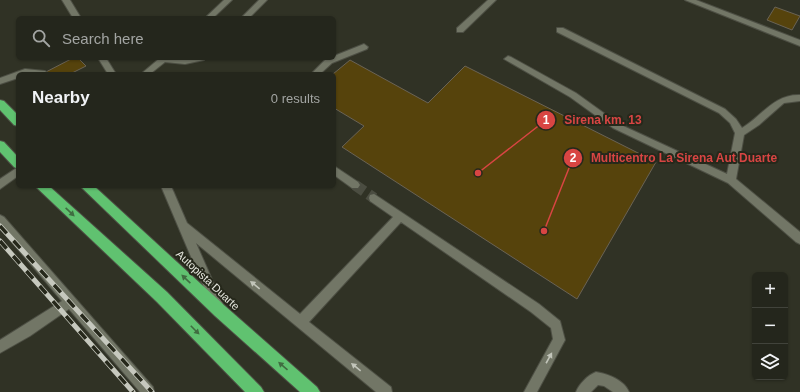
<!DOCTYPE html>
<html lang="en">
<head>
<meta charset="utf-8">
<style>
	body { margin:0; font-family:Arial,sans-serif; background:#2c2e25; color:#f1f3f6 }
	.controls { position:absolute; right:12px; bottom:12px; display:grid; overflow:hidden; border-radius:6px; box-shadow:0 1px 3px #0004 }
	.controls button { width:36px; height:36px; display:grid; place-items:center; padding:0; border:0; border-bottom:1px solid #41433b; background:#24261c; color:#f1f3f6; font:20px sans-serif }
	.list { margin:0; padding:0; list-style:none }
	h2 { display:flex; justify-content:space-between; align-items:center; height:52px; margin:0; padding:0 16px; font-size:17px }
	h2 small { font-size:13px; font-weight:400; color:#a3a5a3 }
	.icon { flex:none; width:22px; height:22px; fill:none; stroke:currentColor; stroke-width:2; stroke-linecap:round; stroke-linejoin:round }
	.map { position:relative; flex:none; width:800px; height:392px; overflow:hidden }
	.search { position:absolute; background:#24261c; box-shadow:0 1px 3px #0004; left:16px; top:16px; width:320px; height:44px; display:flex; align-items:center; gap:10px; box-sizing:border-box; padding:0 14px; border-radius:6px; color:#a3a5a3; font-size:15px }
	.panel { position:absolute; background:#24261c; box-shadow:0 1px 3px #0004; left:16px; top:72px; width:320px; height:116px; border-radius:6px }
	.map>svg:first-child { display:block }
	.building { fill:#56430c; stroke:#6a6355 }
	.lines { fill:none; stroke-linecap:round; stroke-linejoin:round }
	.minor-tunnel { stroke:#4b4d41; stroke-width:11; stroke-dasharray:11 5.5; stroke-linecap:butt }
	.minor-casing { stroke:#4d4f44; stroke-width:2 }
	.highway-casing { stroke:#4d4f44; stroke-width:2 }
	.minor { fill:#727666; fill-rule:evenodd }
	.highway { fill:#60c270; fill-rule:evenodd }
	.rail-casing { stroke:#c6c8be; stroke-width:5 }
	.rail { stroke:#26281b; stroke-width:3.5; stroke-dasharray:10; stroke-linecap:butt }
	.oneway { fill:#406d41 }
	.oneway2 { fill:#c2c5ba }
	.labels { text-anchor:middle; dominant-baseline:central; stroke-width:4; stroke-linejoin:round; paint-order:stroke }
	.street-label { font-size:11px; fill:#e5e7de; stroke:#26281b }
	.leader { fill:none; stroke:#d84543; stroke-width:1.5 }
	.callout-dot { fill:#d84543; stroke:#26281b; stroke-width:1.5 }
	.mark-label { font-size:12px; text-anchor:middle; font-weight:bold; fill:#fff }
	.callout-label { font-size:12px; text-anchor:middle; font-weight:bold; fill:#d84543; stroke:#26281b; stroke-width:4; stroke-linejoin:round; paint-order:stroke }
</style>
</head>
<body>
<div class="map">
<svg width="800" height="392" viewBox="0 0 800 392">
	<rect width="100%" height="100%" fill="#303225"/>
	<path class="building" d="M775 7 800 16 792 30 767 20Z
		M73 58H78L86 66 70 74H42Z
		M350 60 428 103 465 66 656 162 577 299 342 147 364 126 334 108 333 74Z"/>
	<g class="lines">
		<path class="minor-tunnel" d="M355 185 374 198"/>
		<defs>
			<path id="minor" d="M62 0H70L81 18H73Z
				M224 0H232L213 18H205Z
				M259 0H267L249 18H241Z
				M488 0H496L463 32H457V28Z
				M685 0H696L800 40V46Z
				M557 28H563L725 109 736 119 742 128C762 116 774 94 800 95V101L784 103 759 125 744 135 736 179 800 232V244L796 242 728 183 613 128 570 97 504 59 508 56 511 57 576 93 619 124 727 174 735 133 730 123 719 113 557 32Z
				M364 44 368 47 367 49 332 63 320 74H311L326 59 334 58V56Z
				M98 58H106L116 74H108Z
				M160 58H205L204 60 185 64 165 62 150 74H141Z
				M25 69 45 71 49 74H18V78L0 84V78Z
				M334 166 358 182 360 185 358 188H352L334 175Z
				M18 167V176L0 189V179Z
				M161 186H171L187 223 300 314 393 217 370 201 369 198 370 195 374 194 539 304 560 321 565 340 537 392H524L553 339 551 328 531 312 401 222 309 322 391 387 392 392H376L196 243 224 307 222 311 218 313 214 311Z
				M0 215 4 217 153 387 154 392H140L69 309 30 336 0 353V340L62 301 0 228Z
				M596 372C608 374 624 380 629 392H613L604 386 598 385 591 392H576C579 384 588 375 596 372Z"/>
			<path id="highway" d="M0 100 4 101 18 115V126L14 125 0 110Z
				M0 141 4 142 18 157V169L14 167 0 152Z
				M35 186H49L167 292 261 387 264 392H245L157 302Z
				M80 186H94L225 306 317 387 320 392H300L215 316Z"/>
		</defs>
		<use href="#minor" class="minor-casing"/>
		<use href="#highway" class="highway-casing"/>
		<use href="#minor" class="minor"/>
		<use href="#highway" class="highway"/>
		<defs>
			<path id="rail" d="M0 226 152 392
				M0 241 133 392"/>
		</defs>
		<use href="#rail" class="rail-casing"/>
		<use href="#rail" class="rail"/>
	</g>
	<defs><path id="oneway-solid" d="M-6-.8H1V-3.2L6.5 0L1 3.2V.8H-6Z"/></defs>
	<g class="oneway">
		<use href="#oneway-solid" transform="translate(70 212) rotate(43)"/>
		<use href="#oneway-solid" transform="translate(186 279) rotate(-137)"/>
		<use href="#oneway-solid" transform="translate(195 330) rotate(45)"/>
		<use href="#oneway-solid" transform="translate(283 366) rotate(-139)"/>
	</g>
	<g class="oneway2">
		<use href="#oneway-solid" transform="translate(255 285) rotate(-141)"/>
		<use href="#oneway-solid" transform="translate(549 358) rotate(-61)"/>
		<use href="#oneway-solid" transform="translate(356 367) rotate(-141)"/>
	</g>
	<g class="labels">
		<g class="street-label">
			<text transform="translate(208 280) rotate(43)">Autopista Duarte</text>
		</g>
	</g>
	<path class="leader" d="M478 173L546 120M544 231L573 158"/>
	<g class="callout-dot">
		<circle cx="478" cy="173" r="4"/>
		<circle cx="544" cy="231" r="4"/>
		<circle cx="546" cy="120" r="10"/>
		<circle cx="573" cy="158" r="10"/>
	</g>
	<g class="mark-label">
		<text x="546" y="124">1</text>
		<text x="573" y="162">2</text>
	</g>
	<g class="callout-label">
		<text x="603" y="124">Sirena km. 13</text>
		<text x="684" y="162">Multicentro La Sirena Aut Duarte</text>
	</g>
</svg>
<div class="controls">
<button>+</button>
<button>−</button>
<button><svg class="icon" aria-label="layers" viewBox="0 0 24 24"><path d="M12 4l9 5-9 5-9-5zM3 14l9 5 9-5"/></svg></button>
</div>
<div class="search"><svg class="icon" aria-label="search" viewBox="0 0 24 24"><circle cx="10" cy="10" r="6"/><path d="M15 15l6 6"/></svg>Search here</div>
<section class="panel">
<h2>Nearby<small>0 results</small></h2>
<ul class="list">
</ul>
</section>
</div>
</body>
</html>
